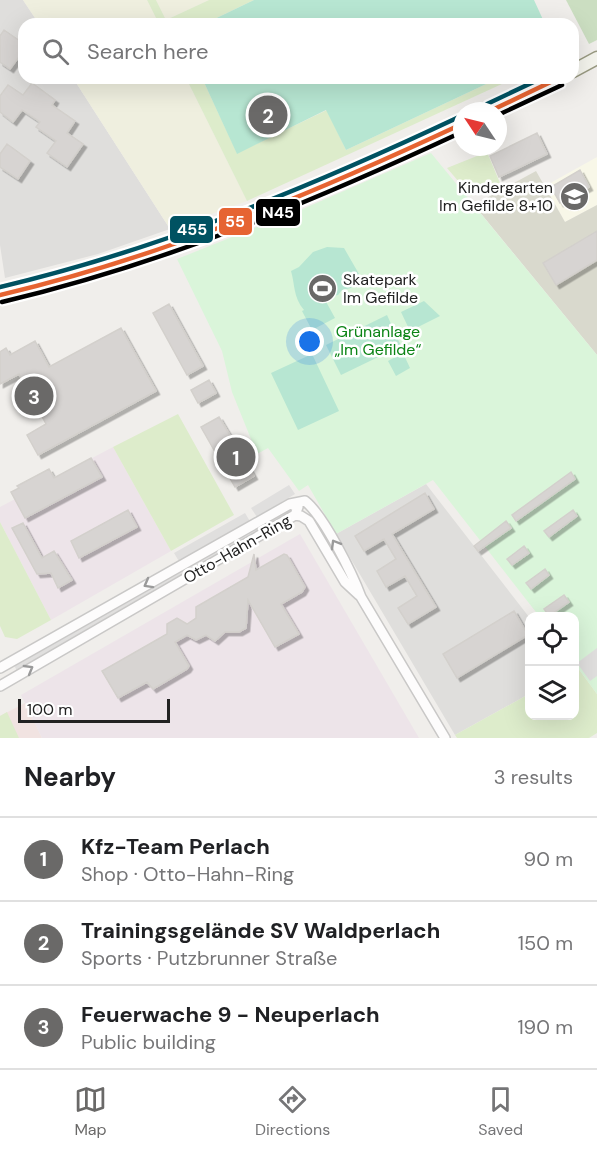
<!DOCTYPE html>
<html lang="en">
<head>
<meta charset="utf-8">
<style>
	body { margin:0; font-family:"DM Sans",sans-serif; background:#f2f2f2; color:#202124 }
	.controls { position:absolute; right:18px; bottom:18px; display:grid; overflow:hidden; border-radius:12px; box-shadow:0 6px 24px #0002 }
	.controls button { width:54px; height:54px; display:grid; place-items:center; padding:0; border:0; border-bottom:2px solid #e0e0e0; background:#fff; color:#202124; font:30px sans-serif }
	.compass { position:absolute; left:453px; top:102px; width:54px; height:54px; border-radius:50%; background:#fff; box-shadow:0 6px 24px #0002; rotate:305deg }
	.scale { position:absolute; left:18px; bottom:15px; width:152px; box-sizing:border-box; padding-left:6px; border:3px solid #222; border-top:0; font-size:16px; line-height:21px; white-space:nowrap; color:#222; -webkit-text-stroke:4px #fff; paint-order:stroke }
	.you { position:absolute; left:310px; top:342px; width:21px; height:21px; margin:-15px; border:4px solid #fff; border-radius:50%; background:#1a73e8; box-shadow:0 0 0 9px #1a73e833 }
	.badge { display:grid; place-items:center; width:39px; height:39px; border-radius:50%; background:#6a6968; color:#fff; font-size:20px; font-weight:700 }
	.pin { position:absolute; translate:-50% -50%; border:3px solid #fff; box-shadow:0 2px 6px #0006 }
	.list { margin:0; padding:0; list-style:none }
	h2 { display:flex; justify-content:space-between; align-items:center; height:78px; margin:0; padding:0 24px; font-size:26px }
	h2 small { font-size:20px; font-weight:400; color:#757577 }
	.list li { display:grid; grid-template-columns:39px 1fr auto; gap:18px; align-items:center; box-sizing:border-box; height:84px; padding:0 24px; border-top:2px solid #e0e0e0 }
	.list b { display:block; font-size:22px; white-space:nowrap }
	.list p { margin:0; font-size:20px; white-space:nowrap; color:#757577 }
	.list em { font-size:20px; font-style:normal; color:#757577 }
	.icon { flex:none; width:33px; height:33px; fill:none; stroke:currentColor; stroke-width:2; stroke-linecap:round; stroke-linejoin:round }
	.map { position:relative; flex:none; width:597px; height:738px; overflow:hidden }
	.search { position:absolute; background:#fff; box-shadow:0 6px 24px #0002; left:18px; right:18px; top:18px; height:66px; display:flex; align-items:center; gap:15px; box-sizing:border-box; padding:0 21px; border-radius:18px; color:#757577; font-size:22px }
	.sheet { height:330px; background:#fff }
	nav { display:flex; justify-content:space-around; align-items:center; box-sizing:border-box; height:84px; border-top:2px solid #e0e0e0; background:#fff; font-size:16px; color:#757577 }
	nav a { display:grid; justify-items:center; gap:3px }
	nav .on { color:#6a6968 }
	.map>svg:first-child { display:block }
	.residential { fill:#dfdedc }
	.commercial { fill:#f1e3e1 }
	.industrial { fill:#ede4e9 }
	.education { fill:#f8f7e8 }
	.construction { fill:#d9d9cd }
	.farmland { fill:#efefdf }
	.grass { fill:#ddeccb }
	.forest { fill:#cbdec1 }
	.park { fill:#daf5da }
	.pitch { fill:#b7e6d2 }
	.parking { fill:#e0dfde }
	.building { fill:#d7d4d2; stroke:#d3d0cc; stroke-width:1.5; filter:url(#shadow) }
	.lines { fill:none; stroke-linecap:round; stroke-linejoin:round }
	.minor-casing { stroke:#c9c8c7; stroke-width:12 }
	.secondary-casing { stroke:#999a82; stroke-width:15 }
	.minor { stroke:#fdfcfc; stroke-width:9 }
	.secondary { stroke:#f4f4ed; stroke-width:12 }
	.bus-1-casing { stroke:#fff; stroke-width:9 }
	.bus-2-casing { stroke:#fff; stroke-width:9 }
	.bus-3-casing { stroke:#fff; stroke-width:9 }
	.bus-1 { stroke:#e66432; stroke-width:4.5 }
	.bus-2 { stroke:#000; stroke-width:4.5 }
	.bus-3 { stroke:#005262; stroke-width:4.5 }
	.oneway { stroke:#9a9a9a }
	.labels { text-anchor:middle; dominant-baseline:central; stroke-width:5; stroke-linejoin:round; paint-order:stroke }
	.poi-label { font-size:16px; fill:#222; stroke:#fff; text-anchor:end }
	.park-label { font-size:16px; fill:#0c8416; stroke:#fff }
	.street-label { font-size:16px; fill:#222; stroke:#fff }
	.line-badge { stroke:#fff; stroke-width:2 }
	.badge-label { font-size:16px; text-anchor:middle; font-weight:bold; fill:#fff }
</style>
</head>
<body>
<div class="map">
<svg width="597" height="738" viewBox="0 0 597 738">
	<defs>
		<filter id="shadow"><feDropShadow dx="3.5" dy="3.5" stdDeviation="0" flood-color="#0004"/></filter>
	</defs>
	<rect width="100%" height="100%" fill="#f0eeeb"/>
	<path class="residential" d="M0 0H23L39 24H24V78H73L170 229 98 254 5 278 0 245Z
		M426 484 529 617V694L455 735 336 534Z"/>
	<path class="commercial" d="M25 703 42 738H0V716Z"/>
	<path class="industrial" d="M113 447 171 551 51 620 0 522V507Z
		M300 534 419 738H42L21 695Z"/>
	<path class="education" d="M597 157V205L565 222 545 186Z"/>
	<path class="construction" d="M536 171 565 222 597 205V355L474 205Z"/>
	<path class="farmland" d="M23 0H147L159 24H39Z
		M156 0H209L166 20Z
		M73 78H186L247 201 170 229Z"/>
	<path class="grass" d="M147 0H156L166 20 209 0H254L204 24H159Z
		M186 78H202L237 153 327 110 346 150 499 78H515L247 201Z
		M487 152 500 183 471 196 447 168Z
		M178 414 234 515 171 551 113 447Z
		M0 522 51 620 17 639 5 637 0 626Z
		M575 664 597 694V733L589 738H457L455 735 529 694 530 716H574Z
		M7 712 19 738H0V716Z"/>
	<path class="forest" d="M566 0H597V40L589 44Z"/>
	<path class="park" d="M431 153 597 355V694L575 664 574 616H539L433 480 336 534 308 485 299 491 268 448 257 454 232 392 222 351 177 259 305 208Z"/>
	<path class="pitch" d="M254 0H534L545 24H204Z
		M202 78H499L346 150 326 110 237 154Z
		M327 247 344 248 359 274 351 288 342 290 338 295 324 298 335 318 312 330 302 311 304 310C293 297 295 284 291 271L299 267 313 252Z
		M424 301 440 316 410 331 401 312Z
		M387 315 401 346 341 375 326 345Z
		M403 353 410 368 396 376 388 361Z
		M312 354 339 411 298 430 271 373Z"/>
	<path class="parking" d="M289 485 295 494 257 517 251 508Z
		M245 513 251 523 180 563 174 553Z
		M274 517 276 521 17 671 14 665Z
		M597 648V676L590 681 577 663Z"/>
	<path class="building" d="M4 30 24 44V50L10 69 0 62V36Z
		M32 83 55 100 52 105 75 121 67 133 83 144 67 167 47 153 56 141 36 127 40 122 22 110 13 122 0 112V96L8 85 23 95Z
		M537 133 547 154 499 177 490 156Z
		M7 144 30 161 18 179 0 167V154Z
		M580 170 589 187 560 203 551 187Z
		M597 231V260L556 285 543 263Z
		M169 304 203 366 187 375 153 313Z
		M121 328 156 391 38 455 27 435 46 424 19 374 0 384V352L6 348 10 355 35 341 49 367Z
		M209 380 216 393 198 403 191 390Z
		M219 417 254 476 235 487 201 427Z
		M91 458 102 477 25 518 11 492 19 488 17 486 49 469 54 478Z
		M571 472 575 479 516 521 512 515Z
		M425 493 434 509 392 534 436 607 408 624 398 608 417 596 405 576 386 587 377 571 396 559 384 539 364 551 355 536Z
		M128 510 137 527 79 558 71 541Z
		M573 510 577 516 549 537 544 531Z
		M506 521 511 528 478 551 474 546Z
		M23 523 42 558 54 551 72 580 58 588 51 573 37 574 12 528Z
		M524 546 529 553 512 565 507 559Z
		M254 554 256 570 284 554 287 555 305 587 302 592 281 604 299 634 275 647 248 600 246 628 239 632H225L215 641 206 635 196 640 187 635 175 642 189 666 187 669 153 689 147 682 118 698 102 671 167 634V624L177 618 187 624 196 618V607L248 577Z
		M545 569 549 575 531 589 526 583Z
		M564 595 569 602 549 616 544 609Z
		M514 611 528 635 457 678 443 654Z"/>
	<g class="lines">
		<defs>
			<path id="minor" d="M295 515 301 516 309 521 345 582 359 595
				M0 668 290 504 305 501C324 516 352 573 361 597L445 738
				M0 686 295 515 298 507 290 504"/>
			<path id="secondary" d="M573 71 597 58
				M490 111 559 78
				M0 295C38 286 77 277 115 265 234 229 349 177 462 124"/>
		</defs>
		<use href="#minor" class="minor-casing"/>
		<use href="#secondary" class="secondary-casing"/>
		<use href="#minor" class="minor"/>
		<use href="#secondary" class="secondary"/>
		<defs>
			<path id="bus-1" d="M490 111 559 78
				M0 295C162 257 312 194 462 124"/>
			<path id="bus-2" d="M498 115 562 85
				M2 302C163 264 312 202 462 132"/>
			<path id="bus-3" d="M487 104 542 78
				M0 287C161 249 310 187 459 117"/>
		</defs>
		<use href="#bus-1" class="bus-1-casing"/>
		<use href="#bus-2" class="bus-2-casing"/>
		<use href="#bus-3" class="bus-3-casing"/>
		<use href="#bus-1" class="bus-1"/>
		<use href="#bus-2" class="bus-2"/>
		<use href="#bus-3" class="bus-3"/>
	</g>
	<defs><path id="oneway-chevron" d="M-2-3.5L2.5 0L-2 3.5" fill="none" stroke-width="1.6" stroke-linecap="round" stroke-linejoin="round" transform="scale(1.5)"/></defs>
	<g class="oneway">
		<use href="#oneway-chevron" transform="translate(335 544) rotate(-120)"/>
		<use href="#oneway-chevron" transform="translate(148 584) rotate(151)"/>
		<use href="#oneway-chevron" transform="translate(29 669) rotate(-30)"/>
	</g>
	<defs>
		<symbol id="school-disc" viewBox="-11 -11 22 22"><circle r="9.5" fill="#6a6968" stroke="#fff"/><path d="M0-5L7-2L0 1L-7-2ZM-4 1L0 2.5L4 1V4Q0 6-4 4Z" fill="#fff"/></symbol>
		<symbol id="stadium-disc" viewBox="-11 -11 22 22"><circle r="9.5" fill="#6a6968" stroke="#fff"/><path d="M0-5a6.5 5 0 1 0 0 10a6.5 5 0 1 0 0-10ZM-3.5-1.8h7v3.6h-7Z" fill="#fff"/></symbol>
	</defs>
	<g fill-rule="evenodd">
		<use href="#school-disc" x="558" y="180" width="33" height="33"/>
		<use href="#stadium-disc" x="306" y="272" width="33" height="33"/>
	</g>
	<g class="labels">
		<g class="poi-label">
			<text x="553" y="187">Kindergarten<tspan x="553" dy="18">Im Gefilde 8+10</tspan></text>
			<text x="343" y="279" text-anchor="start">Skatepark<tspan x="343" dy="18">Im Gefilde</tspan></text>
		</g>
		<g class="park-label">
			<text x="378" y="331">Grünanlage<tspan x="378" dy="18">„Im Gefilde“</tspan></text>
		</g>
		<g class="street-label">
			<text transform="translate(237 549) rotate(-30)">Otto-Hahn-Ring</text>
		</g>
	</g>
	<g class="line-badge">
		<rect x="255" y="198" width="46" height="29" rx="6" fill="#000"/>
		<rect x="218" y="207" width="35" height="29" rx="6" fill="#e66432"/>
		<rect x="169" y="215" width="45" height="29" rx="6" fill="#005262"/>
	</g>
	<g class="badge-label">
		<text x="278" y="218">N45</text>
		<text x="235" y="227">55</text>
		<text x="192" y="235">455</text>
	</g>
</svg>
<div class="controls">
<button><svg class="icon" aria-label="locate" viewBox="0 0 24 24"><circle cx="12" cy="12" r="6"/><path d="M12 2v4M12 18v4M2 12h4M18 12h4"/></svg></button>
<button><svg class="icon" aria-label="layers" viewBox="0 0 24 24"><path d="M12 4l9 5-9 5-9-5zM3 14l9 5 9-5"/></svg></button>
</div>
<svg class="compass" viewBox="-18 -18 36 36"><path d="M0-13l5 13h-10z" fill="#e53935"/><path d="M0 13l5-13h-10z" fill="#757577"/></svg>
<div class="scale">100 m</div>
<div class="you"></div>
<div class="pin badge" style="left:236px;top:457px">1</div>
<div class="pin badge" style="left:268px;top:115px">2</div>
<div class="pin badge" style="left:34px;top:396px">3</div>
<div class="search"><svg class="icon" aria-label="search" viewBox="0 0 24 24"><circle cx="10" cy="10" r="6"/><path d="M15 15l6 6"/></svg>Search here</div>
</div>
<section class="sheet">
<h2>Nearby<small>3 results</small></h2>
<ul class="list">
<li><span class="badge">1</span><div><b>Kfz-Team Perlach</b><p>Shop · Otto-Hahn-Ring</p></div><em>90 m</em></li>
<li><span class="badge">2</span><div><b>Trainingsgelände SV Waldperlach</b><p>Sports · Putzbrunner Straße</p></div><em>150 m</em></li>
<li><span class="badge">3</span><div><b>Feuerwache 9 - Neuperlach</b><p>Public building</p></div><em>190 m</em></li>
</ul>
</section>
<nav>
<a class="on"><svg class="icon" aria-label="map" viewBox="0 0 24 24"><path d="M3 6l6-2 6 2 6-2v14l-6 2-6-2-6 2zM9 4v14M15 6v14"/></svg>Map</a>
<a><svg class="icon" aria-label="directions" viewBox="0 0 24 24"><path d="M12 3l9 9-9 9-9-9zM9 14v-3h6M13 9l2 2-2 2"/></svg>Directions</a>
<a><svg class="icon" aria-label="saved" viewBox="0 0 24 24"><path d="M7 4h10v16l-5-4-5 4z"/></svg>Saved</a>
</nav>
</body>
</html>
